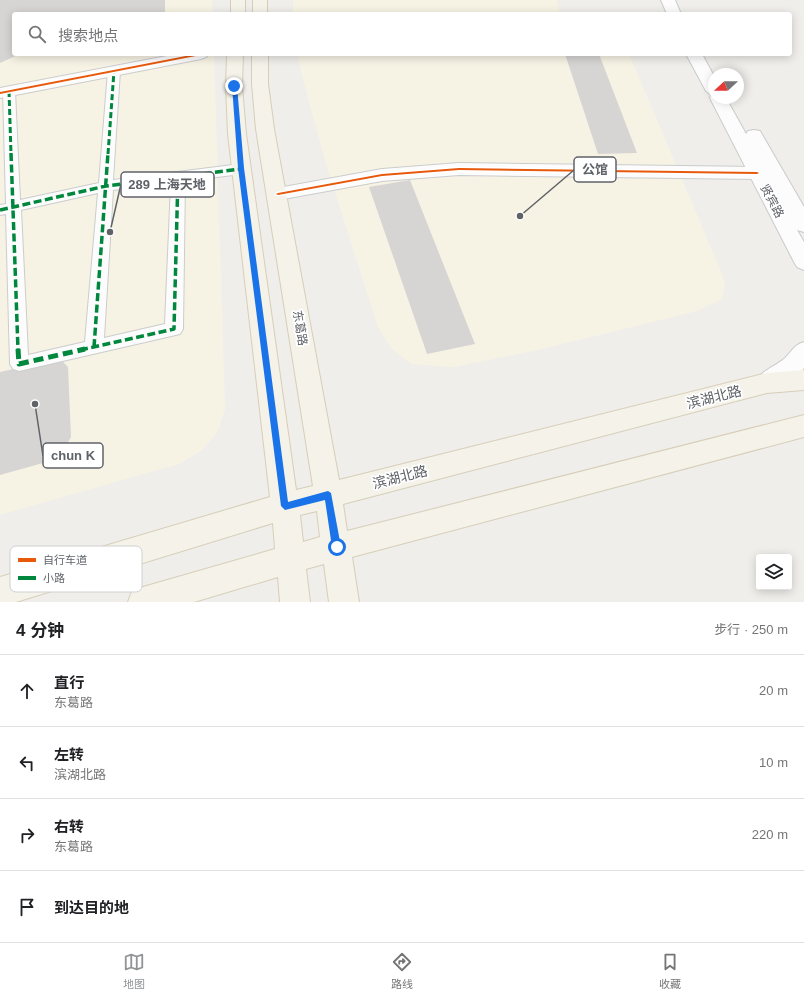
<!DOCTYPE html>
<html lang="zh">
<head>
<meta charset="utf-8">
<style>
	body { margin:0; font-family:Helvetica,"Noto Sans SC",sans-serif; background:#f6f6f6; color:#202124 }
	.controls { position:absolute; right:12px; bottom:12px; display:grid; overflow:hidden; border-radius:4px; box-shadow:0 2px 10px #0003 }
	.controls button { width:36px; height:36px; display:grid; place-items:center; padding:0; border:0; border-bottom:1px solid #e0e0e0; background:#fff; color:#202124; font:20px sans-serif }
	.compass { position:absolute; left:708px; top:68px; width:36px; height:36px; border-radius:50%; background:#fff; box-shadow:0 2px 10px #0003; rotate:249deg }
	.stop { position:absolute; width:12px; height:12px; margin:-9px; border:3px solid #1a73e8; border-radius:50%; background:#fff }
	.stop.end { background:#1a73e8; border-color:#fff; box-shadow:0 1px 4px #0008 }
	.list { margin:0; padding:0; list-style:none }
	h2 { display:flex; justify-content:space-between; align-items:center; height:52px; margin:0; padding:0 16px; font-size:17px }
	h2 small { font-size:13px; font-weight:400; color:#757577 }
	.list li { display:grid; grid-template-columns:26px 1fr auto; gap:12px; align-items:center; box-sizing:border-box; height:72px; padding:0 16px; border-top:1px solid #e0e0e0 }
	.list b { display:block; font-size:15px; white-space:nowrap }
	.list p { margin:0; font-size:13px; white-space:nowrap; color:#757577 }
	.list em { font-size:13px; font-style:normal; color:#757577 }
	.icon { flex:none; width:22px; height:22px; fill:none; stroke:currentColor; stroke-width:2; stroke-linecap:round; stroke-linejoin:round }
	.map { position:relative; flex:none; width:804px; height:602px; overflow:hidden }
	.search { position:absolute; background:#fff; box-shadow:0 2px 10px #0003; left:12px; right:12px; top:12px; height:44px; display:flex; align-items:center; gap:10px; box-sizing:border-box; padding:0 14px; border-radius:4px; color:#757577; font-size:15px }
	.sheet { height:340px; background:#fff }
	nav { display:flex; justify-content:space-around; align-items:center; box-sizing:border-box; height:56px; border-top:1px solid #e0e0e0; background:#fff; font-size:11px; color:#757577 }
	nav a { display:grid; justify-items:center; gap:2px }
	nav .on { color:#919496 }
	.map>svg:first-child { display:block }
	.commercial { fill:#f7f3e4 }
	.building { fill:#d6d5d3 }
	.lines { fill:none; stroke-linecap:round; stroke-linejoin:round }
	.pedestrian-casing { stroke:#cbcccc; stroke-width:2 }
	.minor-casing { stroke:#cbcccc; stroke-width:2 }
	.secondary-casing { stroke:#cacacb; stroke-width:2 }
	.primary-casing { stroke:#d7ceb8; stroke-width:2 }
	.pedestrian { fill:#fdfcfc; fill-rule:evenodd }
	.minor { fill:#fdfcfc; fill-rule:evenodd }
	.secondary { fill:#fdfcfc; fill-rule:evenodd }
	.primary { fill:#f4f2e9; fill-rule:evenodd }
	.quiet-far2 { stroke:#00873e; stroke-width:3; stroke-dasharray:6 3; stroke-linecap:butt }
	.quiet-far1 { stroke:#00873e; stroke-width:3.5; stroke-dasharray:8 3.5; stroke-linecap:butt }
	.quiet { stroke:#00873e; stroke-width:5; stroke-dasharray:10 5; stroke-linecap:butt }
	.cycleway-casing { stroke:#fff; stroke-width:3 }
	.cycleway { fill:#e8590c; fill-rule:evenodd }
	.route { fill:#1a73e8 }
	.labels { text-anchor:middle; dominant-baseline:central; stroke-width:3.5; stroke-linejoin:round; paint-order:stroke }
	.street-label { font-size:12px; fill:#5f6368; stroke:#fff }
	.near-street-label { font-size:14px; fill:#5f6368; stroke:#fff }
	.key { fill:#fff; stroke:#cfd0d2; stroke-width:1 }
	.key-label { font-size:11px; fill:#5f6368 }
	.leader { fill:none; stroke:#5f6368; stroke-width:1.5 }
	.callout-dot { fill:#5f6368; stroke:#fff; stroke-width:1.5 }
	.callout { fill:#fff; stroke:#5f6368; stroke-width:1.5 }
	.callout-label { font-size:13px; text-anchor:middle; font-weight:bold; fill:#5f6368 }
</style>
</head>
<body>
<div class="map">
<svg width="804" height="602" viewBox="0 0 804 602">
	<rect width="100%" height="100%" fill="#efeeea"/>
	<path class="commercial" d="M0 0H212L213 14H14V54H214L225 409 218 431 202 450 179 464 0 515Z
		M293 0H557L560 14H293Z
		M298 54H629L720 269 725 285 722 299 697 311 542 349 454 367 412 364 392 349 378 327 326 164 301 72Z"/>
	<path class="building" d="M0 0H165V14H14V54H20L0 63Z
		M565 54H599L637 153 598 154Z
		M410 180 475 344 427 354 369 187Z
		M54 360 63 362 68 367 71 437 63 451 43 463 0 475V372Z"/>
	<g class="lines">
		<defs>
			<path id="pedestrian" d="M114 67 120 71 113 180 241 164 246 166 248 169 246 172 241 174 185 181 183 329 180 334 19 371 13 369 10 364 6 214 0 215V205L6 204 3 91 9 87 15 91 20 200 99 183 108 71ZM171 183 165 324 104 338 113 190ZM98 193 85 342 28 355 21 210Z"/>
			<path id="minor" d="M177 54H209L206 57 201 59 0 98V88Z
				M459 163 757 167 764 169 766 173 764 177 757 179 459 175 382 181 278 200 271 198 268 194 271 190 278 188 382 169Z"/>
			<path id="secondary" d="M661 0H675L681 14H667Z
				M686 54H702L714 76V98H726L746 134 748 131 754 130 760 131 804 207V232L797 230 804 242V270L797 267 794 262 710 98 711 95 706 91Z
				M804 342V368L801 372C788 381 775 396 758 390L755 383C761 370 775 367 785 358 792 351 794 345 804 342Z"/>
			<path id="primary" d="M231 0H245V14H231Z
				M253 0H267V14H253Z
				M227 54H243L242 86 246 134 296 490 313 486 256 129 252 84V54H268V84L274 129 339 480 767 373 804 370V390L767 393 343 504 347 531 804 415V437L352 557 359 602H329L324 564 306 569 310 602H280L278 577 194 602H128L132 591 143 587 275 549 273 523 16 602H0V577L270 497 228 134 226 86ZM317 511 320 537 303 542 300 515Z"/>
		</defs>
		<use href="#pedestrian" class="pedestrian-casing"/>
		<use href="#minor" class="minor-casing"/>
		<use href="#secondary" class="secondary-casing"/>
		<use href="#primary" class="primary-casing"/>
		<use href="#pedestrian" class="pedestrian"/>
		<use href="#minor" class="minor"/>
		<use href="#secondary" class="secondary"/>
		<use href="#primary" class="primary"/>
		<path class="quiet-far2" d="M9 91 11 154
			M108 154 114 71"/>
		<path class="quiet-far1" d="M11 153 18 350
			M0 210 106 186 241 169
			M94 347 108 153
			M80 350 174 329 178 176"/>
		<path class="quiet" d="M18 349 19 364 85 349"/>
		<defs>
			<path id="cycleway" d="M196 54H203L201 55 0 94V92Z
				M459 168 757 172 759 173 757 174 459 170 382 176 278 195 276 194 278 193 382 174Z"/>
		</defs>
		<use href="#cycleway" class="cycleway-casing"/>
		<use href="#cycleway" class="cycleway"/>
	</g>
	<path class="route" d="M234 85 237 86 244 168 288 502 328 491 331 493 341 547 337 551 332 547 325 500 285 510 281 506 238 168 232 86Z"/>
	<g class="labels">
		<g class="street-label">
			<text transform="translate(772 201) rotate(62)">贤宾路</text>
			<text transform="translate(300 328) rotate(80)">东葛路</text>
		</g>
		<g class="near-street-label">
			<text transform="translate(714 397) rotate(-14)">滨湖北路</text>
			<text transform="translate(400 477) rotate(-14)">滨湖北路</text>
		</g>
	</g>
	<rect x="10" y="546" width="132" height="46" rx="6" class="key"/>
	<rect x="18" y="558" width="18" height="4" fill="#e8590c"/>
	<rect x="18" y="576" width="18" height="4" fill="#00873e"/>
	<g class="key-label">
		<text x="43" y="564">自行车道</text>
		<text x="43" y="582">小路</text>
	</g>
	<path class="leader" d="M520 216L574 170M110 232L121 184M35 404L43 456"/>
	<g class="callout-dot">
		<circle cx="520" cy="216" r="4"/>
		<circle cx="110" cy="232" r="4"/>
		<circle cx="35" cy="404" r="4"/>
	</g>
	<g class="callout">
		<rect x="574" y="157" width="42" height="25" rx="4"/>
		<rect x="121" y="172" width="93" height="25" rx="4"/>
		<rect x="43" y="443" width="60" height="25" rx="4"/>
	</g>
	<g class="callout-label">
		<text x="595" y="174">公馆</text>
		<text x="167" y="189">289 上海天地</text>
		<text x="73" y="460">chun K</text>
	</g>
</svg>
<div class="controls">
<button><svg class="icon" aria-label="layers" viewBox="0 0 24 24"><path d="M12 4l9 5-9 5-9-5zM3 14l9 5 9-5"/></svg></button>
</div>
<svg class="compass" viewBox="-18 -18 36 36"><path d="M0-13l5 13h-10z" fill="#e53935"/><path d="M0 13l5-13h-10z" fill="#757577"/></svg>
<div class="stop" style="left:337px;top:547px"></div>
<div class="stop end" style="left:234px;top:86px"></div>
<div class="search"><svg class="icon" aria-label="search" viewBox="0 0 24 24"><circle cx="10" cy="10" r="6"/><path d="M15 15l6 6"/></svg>搜索地点</div>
</div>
<section class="sheet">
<h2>4 分钟<small>步行 · 250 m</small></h2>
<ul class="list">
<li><svg class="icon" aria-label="ahead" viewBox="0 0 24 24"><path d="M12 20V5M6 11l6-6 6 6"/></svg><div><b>直行</b><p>东葛路</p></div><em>20 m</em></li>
<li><svg class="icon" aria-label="left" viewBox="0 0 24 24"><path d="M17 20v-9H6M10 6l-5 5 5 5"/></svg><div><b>左转</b><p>滨湖北路</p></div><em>10 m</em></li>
<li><svg class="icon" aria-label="right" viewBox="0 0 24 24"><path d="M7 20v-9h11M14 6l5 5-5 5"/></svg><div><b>右转</b><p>东葛路</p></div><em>220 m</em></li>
<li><svg class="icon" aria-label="arrive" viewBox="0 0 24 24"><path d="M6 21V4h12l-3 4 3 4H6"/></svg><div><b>到达目的地</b></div></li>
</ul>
</section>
<nav>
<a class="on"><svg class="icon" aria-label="map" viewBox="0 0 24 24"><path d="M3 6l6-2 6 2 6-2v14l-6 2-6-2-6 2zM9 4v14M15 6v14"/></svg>地图</a>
<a><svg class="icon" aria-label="directions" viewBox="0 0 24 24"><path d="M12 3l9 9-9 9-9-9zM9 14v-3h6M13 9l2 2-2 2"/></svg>路线</a>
<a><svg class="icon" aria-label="saved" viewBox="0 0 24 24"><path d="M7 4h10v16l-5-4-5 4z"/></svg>收藏</a>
</nav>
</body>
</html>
